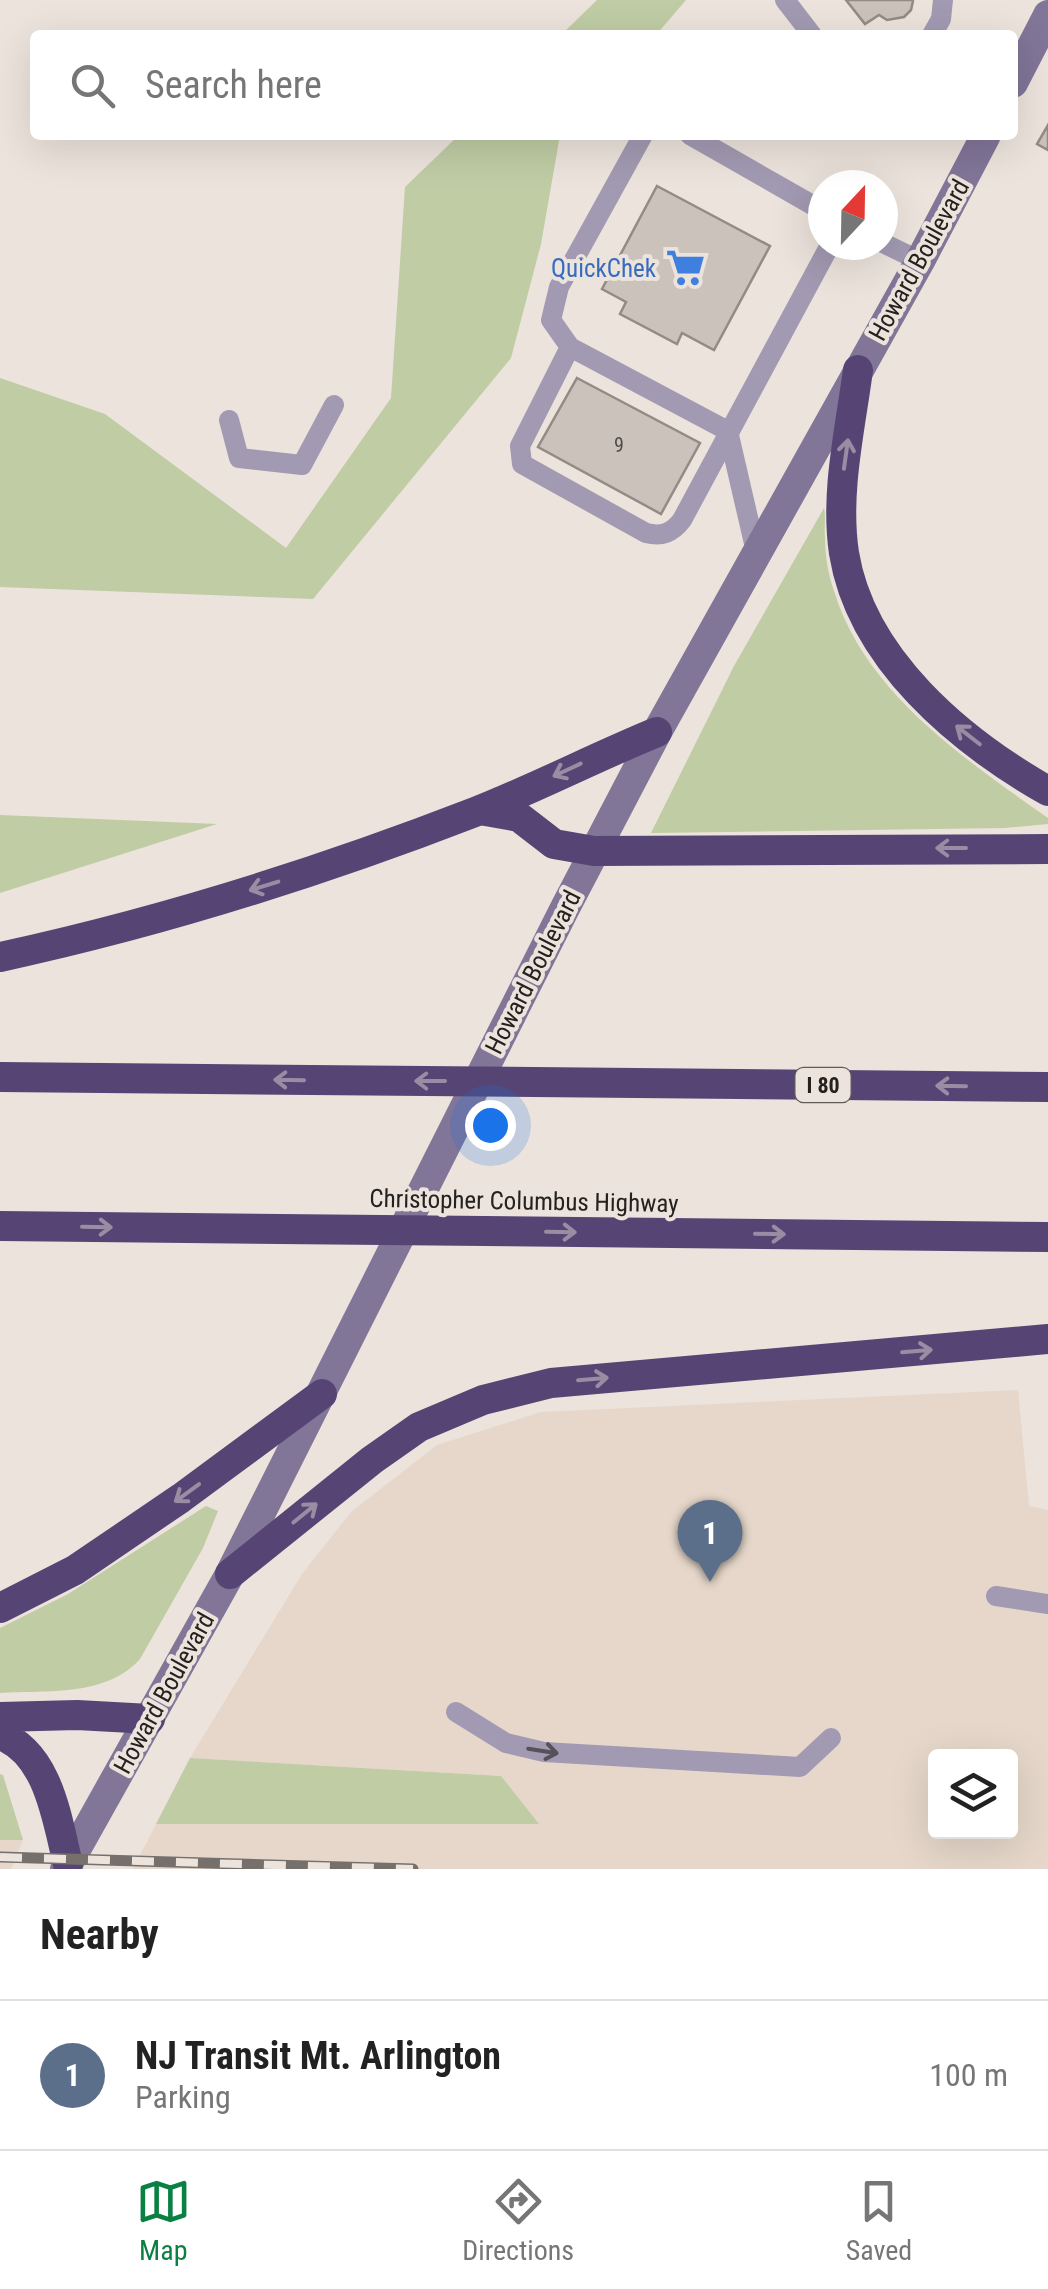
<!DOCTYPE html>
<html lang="en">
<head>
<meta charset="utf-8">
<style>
	body { margin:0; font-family:"Roboto Condensed",sans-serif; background:#f2f2f2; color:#222 }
	.controls { position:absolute; right:30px; bottom:30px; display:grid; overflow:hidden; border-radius:10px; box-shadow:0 10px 40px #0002 }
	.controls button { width:90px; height:90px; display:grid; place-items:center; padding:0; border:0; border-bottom:2px solid #e0e0e0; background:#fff; color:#222; font:50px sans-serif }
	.compass { position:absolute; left:808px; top:170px; width:90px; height:90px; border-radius:50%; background:#fff; box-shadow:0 10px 40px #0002; rotate:22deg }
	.you { position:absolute; left:490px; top:1125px; width:35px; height:35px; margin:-25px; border:8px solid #fff; border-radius:50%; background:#1a73e8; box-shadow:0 0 0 15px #1a73e833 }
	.badge { display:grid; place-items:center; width:65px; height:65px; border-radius:50%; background:#0b8043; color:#fff; font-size:32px; font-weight:700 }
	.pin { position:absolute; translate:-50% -82px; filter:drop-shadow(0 2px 5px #0008) }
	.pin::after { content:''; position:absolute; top:52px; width:35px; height:30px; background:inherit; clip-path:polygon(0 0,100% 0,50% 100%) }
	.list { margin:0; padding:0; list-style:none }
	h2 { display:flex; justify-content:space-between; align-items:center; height:130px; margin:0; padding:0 40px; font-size:42px }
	h2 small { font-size:32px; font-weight:400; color:#767676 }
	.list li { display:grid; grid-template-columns:65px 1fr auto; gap:30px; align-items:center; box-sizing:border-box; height:150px; padding:0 40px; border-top:2px solid #e0e0e0 }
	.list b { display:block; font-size:38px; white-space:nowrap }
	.list p { margin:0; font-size:32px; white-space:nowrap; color:#767676 }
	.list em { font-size:32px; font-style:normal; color:#767676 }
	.icon { flex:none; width:55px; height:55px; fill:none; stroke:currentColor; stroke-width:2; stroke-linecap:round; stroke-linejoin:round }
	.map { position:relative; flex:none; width:1048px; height:1869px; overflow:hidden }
	.search { position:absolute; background:#fff; box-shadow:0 10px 40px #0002; left:30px; right:30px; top:30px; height:110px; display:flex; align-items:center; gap:25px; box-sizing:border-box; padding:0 35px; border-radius:10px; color:#767676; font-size:38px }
	.sheet { height:280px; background:#fff }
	nav { display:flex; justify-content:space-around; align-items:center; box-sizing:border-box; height:140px; border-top:2px solid #e0e0e0; background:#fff; font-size:28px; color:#767676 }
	nav a { display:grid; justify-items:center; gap:5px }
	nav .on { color:#0b8043 }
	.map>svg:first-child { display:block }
	.built { fill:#e6d7ca; fill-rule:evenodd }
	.green { fill:#bfcca4 }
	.building { fill:#cbc3bb; stroke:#938b84; stroke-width:2.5 }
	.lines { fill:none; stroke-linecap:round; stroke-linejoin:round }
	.lane { stroke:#a29ab2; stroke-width:20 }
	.secondary { stroke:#817598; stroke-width:30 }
	.highway { stroke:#564574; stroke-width:30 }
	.rail-casing { stroke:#75706b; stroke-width:11 }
	.rail { stroke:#ece3dc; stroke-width:8; stroke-dasharray:22; stroke-linecap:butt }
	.oneway { stroke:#9a8ca3 }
	.oneway2 { stroke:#565159 }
	.labels { text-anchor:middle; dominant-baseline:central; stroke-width:8; stroke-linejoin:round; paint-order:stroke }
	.number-label { font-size:20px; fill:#4e4a45 }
	.shield { fill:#ece3dc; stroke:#605b57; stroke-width:2.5 }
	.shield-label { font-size:22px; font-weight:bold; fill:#24211e }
	.street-label { font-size:25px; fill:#24211e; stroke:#ece3dc }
	.shop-label { font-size:25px; fill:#366cbe; stroke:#ece3dc; text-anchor:end }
</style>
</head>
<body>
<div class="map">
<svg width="1048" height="1869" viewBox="0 0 1048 1869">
	<rect width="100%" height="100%" fill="#ece3dc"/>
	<path class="built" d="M1018 1390 1029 1506 1048 1510V1869H133L156 1824H538L501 1776 190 1758 302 1574 351 1512 437 1445 541 1412ZM936 1756H1010V1832H936Z
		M0 1840H23L11 1869H0Z"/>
	<path class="green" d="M597 0H686L656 35H561Z
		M459 135H560L541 244 511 358 313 599 0 587V378L105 414 286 548 391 398 405 187Z
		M824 508C826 516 824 527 825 538 825 555 828 574 834 591 865 693 966 760 1048 818V824L1004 828 651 833 734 666Z
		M0 815 217 824 0 893Z
		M206 1506 218 1511 203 1548 140 1659C106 1697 47 1690 0 1693V1628L68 1594Z
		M190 1758 501 1776 539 1824H156Z
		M0 1774 3 1775 23 1840H0Z"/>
	<path class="building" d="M846 0H912L913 1 911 10 904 17 887 20 879 15 865 24Z
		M1048 125V150L1037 144Z
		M657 186 770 246 714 350 682 333 677 344 620 314 626 302 602 289Z
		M577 378 700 443 661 514 538 447Z"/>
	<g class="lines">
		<path class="lane" d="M785 0 812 35
			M932 35 941 19 943 0
			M643 135 559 287 551 320 570 347 728 431 756 552
			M690 135 823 211
			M883 243 920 261
			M570 347 520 446 522 464 646 533C662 537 672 533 682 520L830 245
			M229 420 239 458 302 465 334 405
			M996 1596 1048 1604
			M456 1712 506 1743 544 1752 800 1767 831 1738"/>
		<path class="secondary" d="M1013 83 1048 15
			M65 1869 230 1574 565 908 657 732 920 261 986 135"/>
		<path class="highway" d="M858 370C850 430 835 493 844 553 861 659 960 741 1048 791
			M480 810 519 817 554 844 594 851 1048 849
			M0 957C162 922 320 872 475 812 536 788 596 757 657 732
			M0 1077 1048 1087
			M0 1226 1048 1237
			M230 1574 372 1460 419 1427 483 1400 551 1383 1048 1339
			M0 1608 75 1570 181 1498 322 1394
			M0 1717 77 1715 150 1719
			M0 1735C49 1753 57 1820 68 1864"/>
		<defs>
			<path id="rail" d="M0 1857 413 1869"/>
		</defs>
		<use href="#rail" class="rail-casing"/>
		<use href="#rail" class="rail"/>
	</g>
	<defs><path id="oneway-shaft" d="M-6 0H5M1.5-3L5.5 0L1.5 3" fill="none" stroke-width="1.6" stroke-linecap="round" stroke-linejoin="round" transform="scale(2.5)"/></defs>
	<g class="oneway">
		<use href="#oneway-shaft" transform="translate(846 454) rotate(-82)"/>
		<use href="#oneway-shaft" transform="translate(968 735) rotate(-142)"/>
		<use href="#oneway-shaft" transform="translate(567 770) rotate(155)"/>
		<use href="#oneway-shaft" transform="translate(951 848) rotate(-180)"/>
		<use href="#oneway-shaft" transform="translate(264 886) rotate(163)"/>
		<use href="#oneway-shaft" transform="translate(289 1080) rotate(-179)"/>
		<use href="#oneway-shaft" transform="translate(430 1081) rotate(-180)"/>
		<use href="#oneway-shaft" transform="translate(951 1086) rotate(-179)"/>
		<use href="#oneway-shaft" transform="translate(97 1227) rotate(1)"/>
		<use href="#oneway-shaft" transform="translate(561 1232) rotate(1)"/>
		<use href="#oneway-shaft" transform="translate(770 1234) rotate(1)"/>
		<use href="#oneway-shaft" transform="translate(917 1351) rotate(-5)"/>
		<use href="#oneway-shaft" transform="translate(593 1379) rotate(-5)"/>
		<use href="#oneway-shaft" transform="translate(187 1493) rotate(144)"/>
		<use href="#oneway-shaft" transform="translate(305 1513) rotate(-39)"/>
	</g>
	<use class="oneway2" href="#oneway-shaft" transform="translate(543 1751) rotate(9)"/>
	<defs>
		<symbol id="supermarket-bare" viewBox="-9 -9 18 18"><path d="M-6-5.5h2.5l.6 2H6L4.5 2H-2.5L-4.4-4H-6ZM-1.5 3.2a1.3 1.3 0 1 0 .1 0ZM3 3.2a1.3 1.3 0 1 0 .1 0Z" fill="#3f7fe0" stroke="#ece3dc" stroke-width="2.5" paint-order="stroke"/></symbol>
	</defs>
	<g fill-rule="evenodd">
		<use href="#supermarket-bare" x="658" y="240" width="55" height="55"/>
	</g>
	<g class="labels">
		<g class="number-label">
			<text x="619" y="445">9</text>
		</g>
		<rect class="shield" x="795.5" y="1068" width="55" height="34" rx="8"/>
		<g class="shield-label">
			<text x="823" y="1085">I 80</text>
		</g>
		<g class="street-label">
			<text transform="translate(919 260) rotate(-61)">Howard Boulevard</text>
			<text transform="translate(533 972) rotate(-63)">Howard Boulevard</text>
			<text transform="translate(524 1201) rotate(1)">Christopher Columbus Highway</text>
			<text transform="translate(164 1693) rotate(-61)">Howard Boulevard</text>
		</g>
		<g class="shop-label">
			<text x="656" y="268">QuickChek</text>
		</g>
	</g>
</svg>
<div class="controls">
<button><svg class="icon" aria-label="layers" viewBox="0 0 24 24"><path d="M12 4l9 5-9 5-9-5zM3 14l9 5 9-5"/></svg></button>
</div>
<svg class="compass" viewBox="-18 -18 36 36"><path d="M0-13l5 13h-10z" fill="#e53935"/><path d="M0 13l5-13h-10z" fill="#767676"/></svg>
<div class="you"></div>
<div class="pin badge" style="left:710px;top:1582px;background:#5c6f8a">1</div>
<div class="search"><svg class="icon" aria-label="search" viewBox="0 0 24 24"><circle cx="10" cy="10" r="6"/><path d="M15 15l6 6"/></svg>Search here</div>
</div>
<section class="sheet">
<h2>Nearby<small></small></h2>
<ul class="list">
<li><span class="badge" style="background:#5c6f8a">1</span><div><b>NJ Transit Mt. Arlington</b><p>Parking</p></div><em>100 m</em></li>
</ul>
</section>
<nav>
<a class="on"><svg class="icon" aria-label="map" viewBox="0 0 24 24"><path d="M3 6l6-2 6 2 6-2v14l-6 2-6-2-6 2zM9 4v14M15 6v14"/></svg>Map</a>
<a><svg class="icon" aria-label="directions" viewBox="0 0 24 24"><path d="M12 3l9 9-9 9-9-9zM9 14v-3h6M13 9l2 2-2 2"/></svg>Directions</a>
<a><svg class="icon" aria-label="saved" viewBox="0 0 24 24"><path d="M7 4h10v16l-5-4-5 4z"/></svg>Saved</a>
</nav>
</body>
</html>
